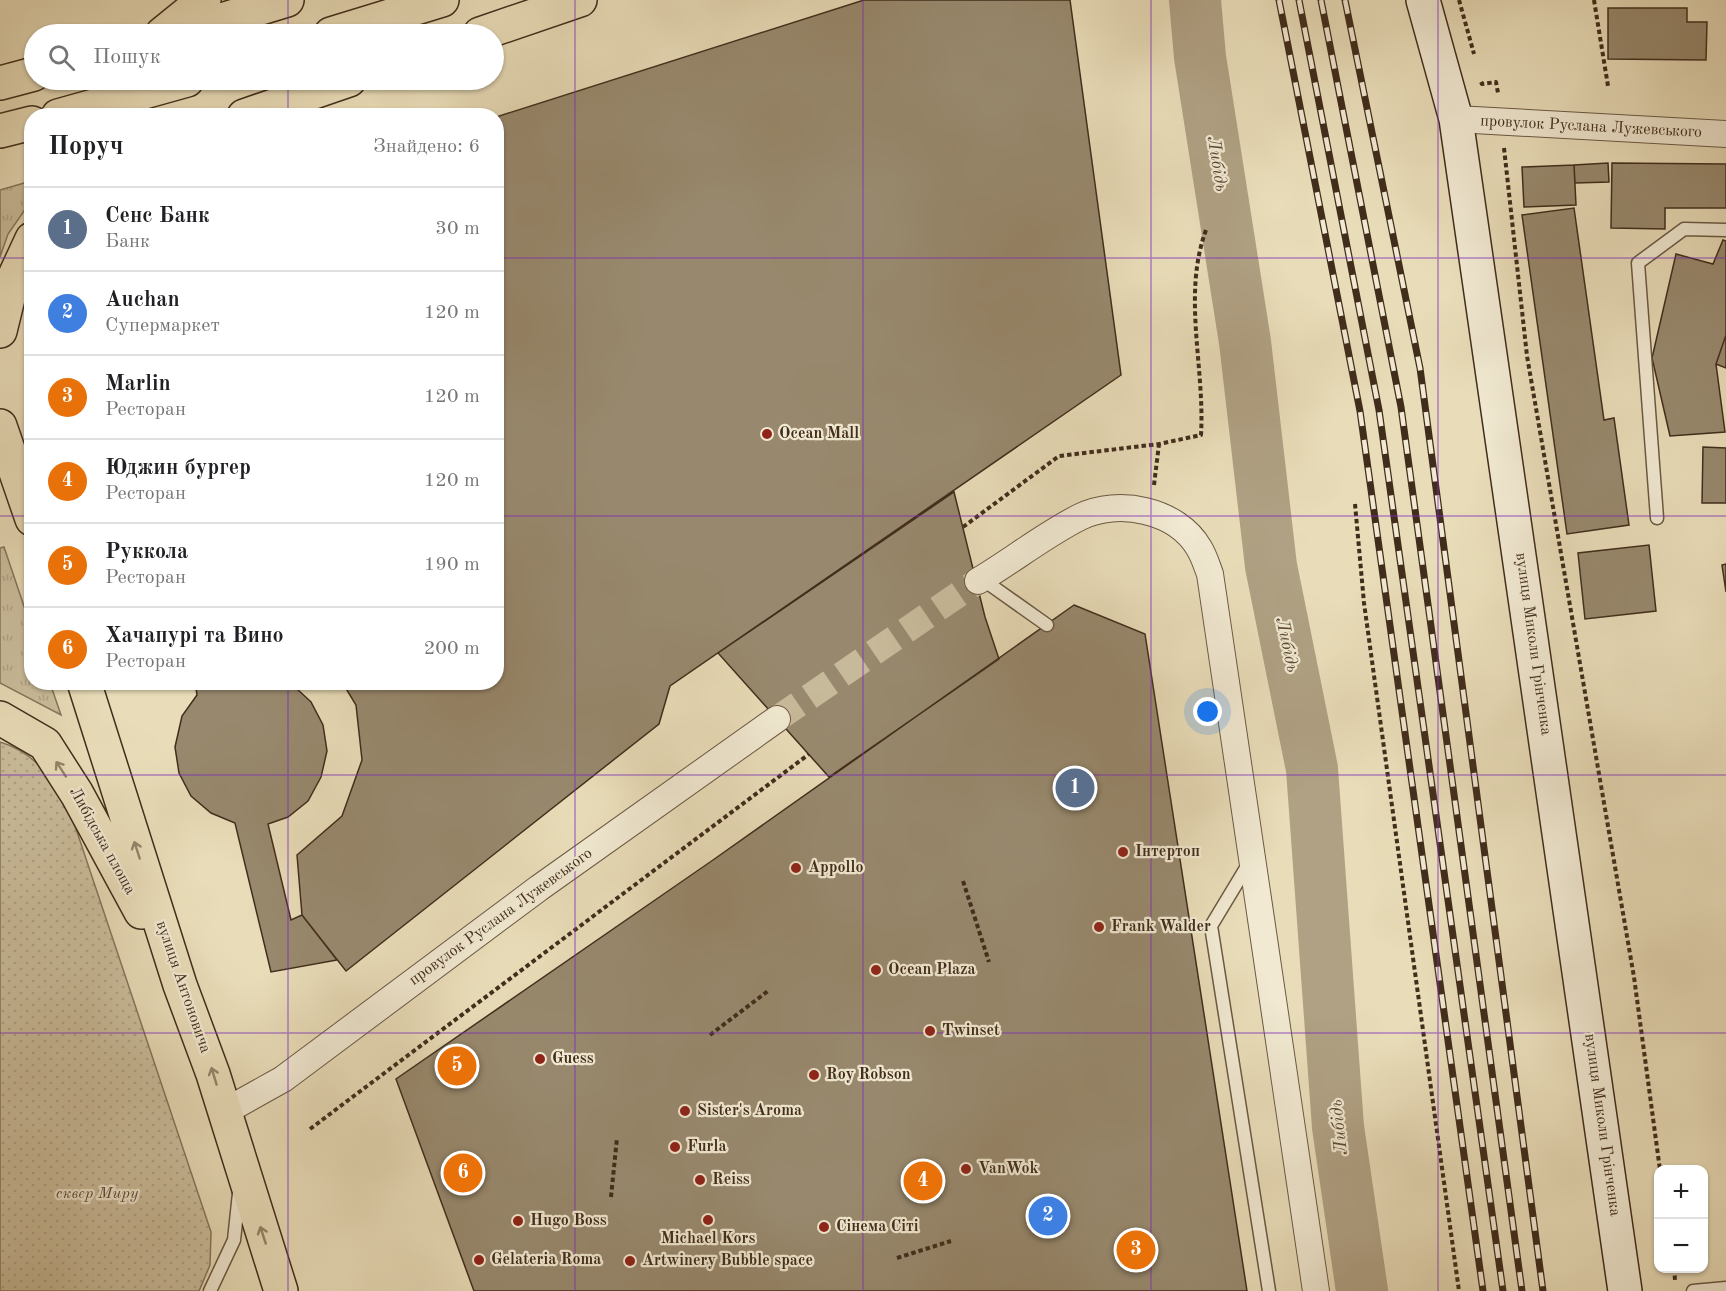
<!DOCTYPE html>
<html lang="uk">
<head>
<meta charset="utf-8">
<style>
	body { margin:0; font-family:"Old Standard TT",serif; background:#f6f6f6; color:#202124 }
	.controls { position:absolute; right:18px; bottom:18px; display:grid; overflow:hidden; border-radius:12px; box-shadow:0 2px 4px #0004 }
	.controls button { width:54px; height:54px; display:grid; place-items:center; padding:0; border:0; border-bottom:2px solid #e0e0e0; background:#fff; color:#202124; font:30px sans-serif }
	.you { position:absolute; left:1208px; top:712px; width:21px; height:21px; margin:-15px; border:4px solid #fff; border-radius:50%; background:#1a73e8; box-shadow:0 0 0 9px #1a73e833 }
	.badge { display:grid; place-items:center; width:39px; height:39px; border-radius:50%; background:#8f2418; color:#fff; font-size:20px; font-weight:700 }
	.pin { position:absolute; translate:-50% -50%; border:3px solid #fff; box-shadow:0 2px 6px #0006 }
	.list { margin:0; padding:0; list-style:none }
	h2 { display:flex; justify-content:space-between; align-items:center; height:78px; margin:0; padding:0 24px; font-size:26px }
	h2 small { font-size:20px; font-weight:400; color:#757577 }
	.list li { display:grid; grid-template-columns:39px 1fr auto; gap:18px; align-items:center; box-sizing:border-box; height:84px; padding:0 24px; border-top:2px solid #e0e0e0 }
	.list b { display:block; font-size:22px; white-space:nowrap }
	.list p { margin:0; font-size:20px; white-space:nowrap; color:#757577 }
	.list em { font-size:20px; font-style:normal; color:#757577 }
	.icon { flex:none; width:33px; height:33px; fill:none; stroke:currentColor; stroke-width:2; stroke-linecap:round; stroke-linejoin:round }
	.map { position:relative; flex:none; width:1726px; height:1291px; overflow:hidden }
	.search { position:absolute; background:#fff; box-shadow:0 2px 4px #0004; left:24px; top:24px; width:480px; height:66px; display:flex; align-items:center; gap:15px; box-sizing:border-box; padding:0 21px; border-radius:33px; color:#757577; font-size:22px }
	.panel { position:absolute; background:#fff; box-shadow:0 2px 4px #0004; left:24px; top:108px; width:480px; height:582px; border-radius:24px }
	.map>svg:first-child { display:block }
	.grass { fill:url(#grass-tufts); stroke:#86765d; stroke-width:1.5 }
	.park { fill:url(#park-dots); stroke:#86765d; stroke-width:1.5 }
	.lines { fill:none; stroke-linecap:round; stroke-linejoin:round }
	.river { stroke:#b0a184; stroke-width:52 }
	.building { fill:#98896e; stroke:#412d1c; stroke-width:1.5 }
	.street-tunnel { stroke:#c7ba9a; stroke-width:26; stroke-dasharray:26 13; stroke-linecap:butt }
	.lane-casing { stroke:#6b5943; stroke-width:15 }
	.street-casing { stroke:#6b5943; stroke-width:28 }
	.secondary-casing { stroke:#412d1c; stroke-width:36 }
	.primary-casing { stroke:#412d1c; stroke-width:36 }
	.highway-casing { stroke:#412d1c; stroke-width:36 }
	.path { stroke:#412d1c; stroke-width:4; stroke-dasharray:4.5 3; stroke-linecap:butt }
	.lane { stroke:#f1e9d2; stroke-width:12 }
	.street { stroke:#f1e9d2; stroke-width:26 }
	.secondary { stroke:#f1e9d2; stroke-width:33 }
	.primary { stroke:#e9ddb9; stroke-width:33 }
	.highway { stroke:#e9ddb9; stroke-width:33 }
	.rail-casing { stroke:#412d1c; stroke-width:7 }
	.rail { stroke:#f1e9d2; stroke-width:4.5; stroke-dasharray:14; stroke-linecap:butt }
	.oneway { stroke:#95856a }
	.grid { fill:none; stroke:#7b2cbf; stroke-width:1.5; stroke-opacity:0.55 }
	.poi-dot { fill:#8f2418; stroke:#f1e9d2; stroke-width:2 }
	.labels { text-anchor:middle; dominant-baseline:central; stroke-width:4.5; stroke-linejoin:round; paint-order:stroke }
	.street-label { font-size:16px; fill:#412d1c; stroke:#f1e9d2 }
	.poi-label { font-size:16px; font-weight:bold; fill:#412d1c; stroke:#f1e9d2; text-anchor:start }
	.park-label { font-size:16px; font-style:italic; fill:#5d4a36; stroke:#f1e9d2 }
	.water-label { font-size:18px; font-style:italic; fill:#5d4a36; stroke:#f1e9d2 }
</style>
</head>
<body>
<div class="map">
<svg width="1726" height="1291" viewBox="0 0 1726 1291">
	<defs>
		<pattern id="grass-tufts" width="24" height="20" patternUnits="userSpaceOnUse" patternTransform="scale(1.5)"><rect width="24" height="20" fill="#ccbf9e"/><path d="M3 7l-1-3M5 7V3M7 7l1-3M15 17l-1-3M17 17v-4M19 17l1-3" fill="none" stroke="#b0a488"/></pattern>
		<pattern id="park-dots" width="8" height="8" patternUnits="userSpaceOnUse" patternTransform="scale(1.5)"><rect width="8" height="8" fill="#ccbf9e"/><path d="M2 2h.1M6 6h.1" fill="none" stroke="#b0a488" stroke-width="1.8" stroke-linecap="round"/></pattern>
	</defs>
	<rect width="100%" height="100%" fill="#e9ddb9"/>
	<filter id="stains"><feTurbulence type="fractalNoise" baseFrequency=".00333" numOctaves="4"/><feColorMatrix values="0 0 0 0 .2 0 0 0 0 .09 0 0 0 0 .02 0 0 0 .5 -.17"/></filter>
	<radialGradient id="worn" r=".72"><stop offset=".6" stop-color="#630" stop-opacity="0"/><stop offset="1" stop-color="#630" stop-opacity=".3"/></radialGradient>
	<path class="grass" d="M31 181V201L8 234 0 257V190Z
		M4 547 31 627 32 682 50 683 61 715 0 683V548Z"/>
	<path class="park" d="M0 742C34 752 50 776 68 805L211 1232 210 1265 199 1291H0Z"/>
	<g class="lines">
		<path class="river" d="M1195 0 1200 57 1245 342 1271 566 1312 769 1338 1127 1362 1291"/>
	</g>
	<path class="building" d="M864 0H1070L1121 375 670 686 659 724 346 971 302 915 297 855 342 816 362 760 356 705 342 682H496V117Z
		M1608 8H1687V22H1707L1706 60 1608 59Z
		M1608 163 1609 182 1575 183 1574 165Z
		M1612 163 1726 164V208H1665V229L1611 228Z
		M1574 165 1576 205 1524 207 1522 167Z
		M1574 208 1604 420 1614 418 1629 525 1567 534 1522 215Z
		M1723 240 1726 241V335L1716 364 1725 432 1670 436 1652 358 1676 254 1713 264Z
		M1726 335V368L1716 364Z
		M1703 447 1726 448V503H1702Z
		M954 492 985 617 999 659 829 777 718 653Z
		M1649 545 1656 611 1585 619 1578 553Z
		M1726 564V592L1722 565Z
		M1074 605 1145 634 1247 1291H474L396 1079 713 860Z
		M195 682H285L295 687 311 702 323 725 327 751 321 777 308 801 288 817 268 824 291 920 302 915 337 960 271 972 235 823 211 813 191 796 179 773 175 747 182 716 197 695Z"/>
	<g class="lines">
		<path class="street-tunnel" d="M777 719 978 581"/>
		<defs>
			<path id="lane" d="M1657 518 1638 263 1684 229 1726 230
				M982 579 1047 625
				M1249 863 1211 926 1269 1291
				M210 1291 234 1240 239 1193
				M1693 1291 1726 1288"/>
			<path id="street" d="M1456 119 1726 134
				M978 581C1012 561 1044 535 1080 517 1118 498 1177 510 1199 548 1204 556 1207 566 1210 574L1316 1291
				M224 1112 283 1079 539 888 777 719"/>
			<path id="secondary" d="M1423 0 1456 119 1625 1291"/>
			<path id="primary" d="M162 34 204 0
				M480 34 580 0
				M244 116 349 80
				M0 331 12 282 32 239
				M0 426 32 519
				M84 682 180 985 213 1074 281 1291
				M0 718 45 744 77 794 141 912"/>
			<path id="highway" d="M176 34 287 0
				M331 34 442 0
				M0 83 34 74
				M58 116 187 80
				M0 131 32 123"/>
		</defs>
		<use href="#lane" class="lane-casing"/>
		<use href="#street" class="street-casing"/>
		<use href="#secondary" class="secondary-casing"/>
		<use href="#primary" class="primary-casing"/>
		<use href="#highway" class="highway-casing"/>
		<path class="path" d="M1459 0 1474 54
			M1594 0 1608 86
			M1481 82 1482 84 1496 82 1498 93
			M1504 148 1527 356 1634 977 1660 1170
			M1154 485 1159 444
			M1355 504 1364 603 1459 1291
			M963 527 1059 456 1159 444 1201 435C1205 367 1182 295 1206 230
			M963 881 989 962
			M710 1035 768 991
			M310 1129 809 754
			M611 1197 617 1138
			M897 1258 951 1241
			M1674 1268 1675 1280"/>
		<use href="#lane" class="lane"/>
		<use href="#street" class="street"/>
		<use href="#secondary" class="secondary"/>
		<use href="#primary" class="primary"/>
		<use href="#highway" class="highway"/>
		<defs>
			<path id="rail" d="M1279 0 1360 411 1483 1291
				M1299 0 1379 410 1503 1291
				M1321 0 1401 407 1522 1291
				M1345 0 1420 368 1543 1291"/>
		</defs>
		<use href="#rail" class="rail-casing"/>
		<use href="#rail" class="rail"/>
	</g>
	<defs><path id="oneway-shaft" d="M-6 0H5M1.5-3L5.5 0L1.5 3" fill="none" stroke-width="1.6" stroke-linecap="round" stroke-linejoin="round" transform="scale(1.5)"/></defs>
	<g class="oneway">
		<use href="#oneway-shaft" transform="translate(61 769) rotate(-123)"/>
		<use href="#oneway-shaft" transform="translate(137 850) rotate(-108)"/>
		<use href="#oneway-shaft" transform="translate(214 1076) rotate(-107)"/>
		<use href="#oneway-shaft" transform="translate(263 1235) rotate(-108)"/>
	</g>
	<path class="grid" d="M288 0V34M575 0V1291M863 0V1291M1151 0V1291M1438 0V1291M288 80V116M0 258H32M496 258H1726M0 516H32M496 516H1726M288 682V1291M0 775H1726M0 1033H1726"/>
	<g class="poi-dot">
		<circle cx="767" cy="434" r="6"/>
		<circle cx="1123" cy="852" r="6"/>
		<circle cx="796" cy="868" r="6"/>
		<circle cx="1099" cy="927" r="6"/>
		<circle cx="876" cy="970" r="6"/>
		<circle cx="930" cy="1031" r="6"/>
		<circle cx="540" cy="1059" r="6"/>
		<circle cx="814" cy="1075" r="6"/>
		<circle cx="685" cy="1111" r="6"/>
		<circle cx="675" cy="1147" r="6"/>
		<circle cx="966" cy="1169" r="6"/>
		<circle cx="700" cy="1180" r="6"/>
		<circle cx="708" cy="1220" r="6"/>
		<circle cx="518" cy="1221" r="6"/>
		<circle cx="824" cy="1227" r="6"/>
		<circle cx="479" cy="1260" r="6"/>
		<circle cx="630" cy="1261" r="6"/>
	</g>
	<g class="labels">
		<g class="street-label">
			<text transform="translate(1591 127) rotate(3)">провулок Руслана Лужевського</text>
			<text transform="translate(1533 644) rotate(82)">вулиця Миколи Грінченка</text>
			<text transform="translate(102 841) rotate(61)">Либідська площа</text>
			<text transform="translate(501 917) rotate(-36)">провулок Руслана Лужевського</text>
			<text transform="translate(183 987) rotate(71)">вулиця Антоновича</text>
			<text transform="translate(1602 1125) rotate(82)">вулиця Миколи Грінченка</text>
		</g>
		<g class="poi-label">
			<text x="779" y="434">Ocean Mall</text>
			<text x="1135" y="852">Інтертоп</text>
			<text x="808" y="868">Appollo</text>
			<text x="1111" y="927">Frank Walder</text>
			<text x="888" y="970">Ocean Plaza</text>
			<text x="942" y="1031">Twinset</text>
			<text x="552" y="1059">Guess</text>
			<text x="826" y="1075">Roy Robson</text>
			<text x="697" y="1111">Sister's Aroma</text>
			<text x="687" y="1147">Furla</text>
			<text x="978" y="1169">VanWok</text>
			<text x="712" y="1180">Reiss</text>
			<text x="530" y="1221">Hugo Boss</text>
			<text x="836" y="1227">Сінема Сіті</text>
			<text x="708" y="1239" text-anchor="middle">Michael Kors</text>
			<text x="491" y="1260">Gelateria Roma</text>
			<text x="642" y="1261">Artwinery Bubble space</text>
		</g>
		<g class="park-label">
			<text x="97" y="1194">сквер Миру</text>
		</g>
		<g class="water-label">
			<text transform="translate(1217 164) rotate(81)">Либідь</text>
			<text transform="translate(1287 645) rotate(78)">Либідь</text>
			<text transform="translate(1339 1127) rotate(-96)">Либідь</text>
		</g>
	</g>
	<rect width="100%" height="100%" filter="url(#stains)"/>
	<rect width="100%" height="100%" fill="url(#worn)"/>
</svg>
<div class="controls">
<button>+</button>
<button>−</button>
</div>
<div class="you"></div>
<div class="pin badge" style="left:1075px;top:788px;background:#5c6f8a">1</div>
<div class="pin badge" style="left:1048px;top:1216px;background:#3f7fe0">2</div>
<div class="pin badge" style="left:1136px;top:1250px;background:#e8710a">3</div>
<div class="pin badge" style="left:923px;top:1181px;background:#e8710a">4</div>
<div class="pin badge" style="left:457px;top:1066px;background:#e8710a">5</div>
<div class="pin badge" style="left:463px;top:1173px;background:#e8710a">6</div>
<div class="search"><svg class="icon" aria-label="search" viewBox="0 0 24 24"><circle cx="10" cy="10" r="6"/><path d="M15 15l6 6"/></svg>Пошук</div>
<section class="panel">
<h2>Поруч<small>Знайдено: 6</small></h2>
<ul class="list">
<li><span class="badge" style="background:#5c6f8a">1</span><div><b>Сенс Банк</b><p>Банк</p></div><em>30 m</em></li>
<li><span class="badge" style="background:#3f7fe0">2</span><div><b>Auchan</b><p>Супермаркет</p></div><em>120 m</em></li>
<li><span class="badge" style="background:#e8710a">3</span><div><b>Marlin</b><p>Ресторан</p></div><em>120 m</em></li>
<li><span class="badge" style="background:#e8710a">4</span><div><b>Юджин бургер</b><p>Ресторан</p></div><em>120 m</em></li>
<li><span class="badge" style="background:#e8710a">5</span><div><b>Руккола</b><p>Ресторан</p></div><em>190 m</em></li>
<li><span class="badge" style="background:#e8710a">6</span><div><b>Хачапурі та Вино</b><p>Ресторан</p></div><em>200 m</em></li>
</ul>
</section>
</div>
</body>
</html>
